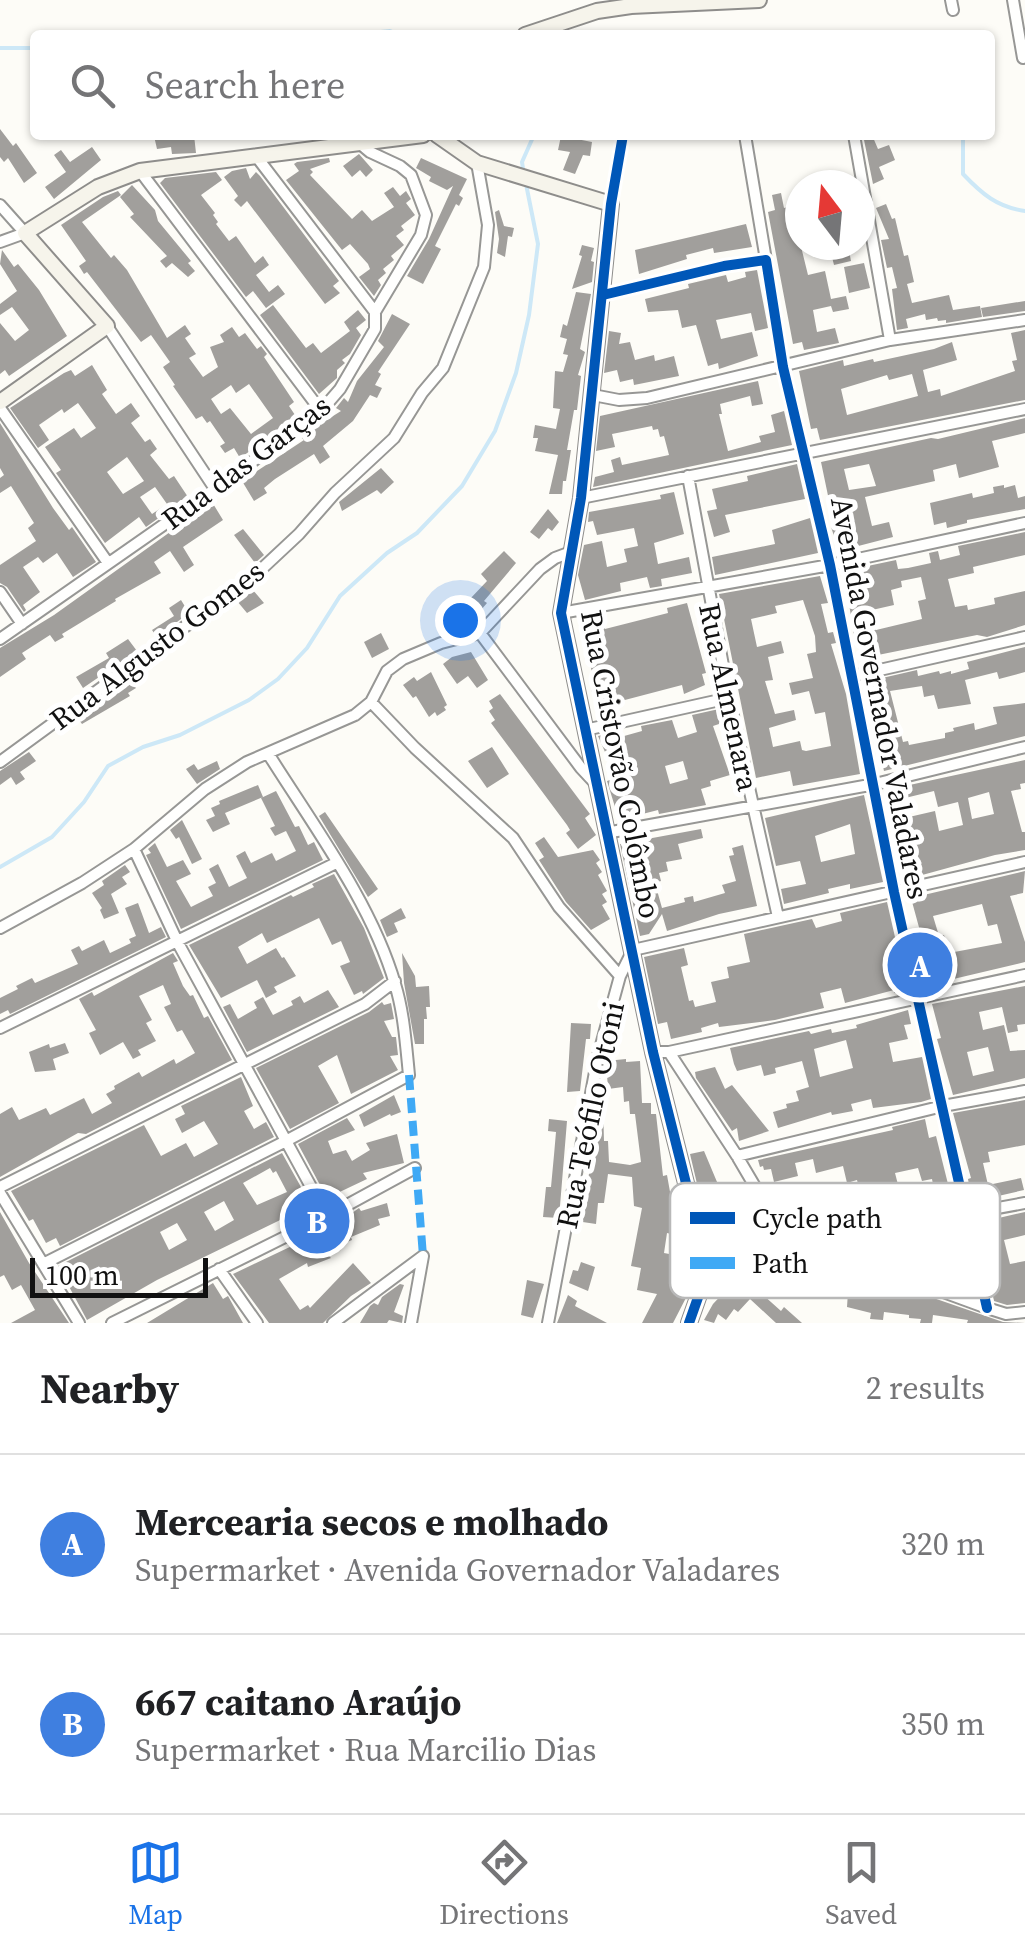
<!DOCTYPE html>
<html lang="en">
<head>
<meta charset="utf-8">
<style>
	body { margin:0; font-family:"Source Serif 4",serif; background:#f2f2f2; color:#202124 }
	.compass { position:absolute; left:785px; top:170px; width:90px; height:90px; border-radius:50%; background:#fff; box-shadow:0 2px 8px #0004; rotate:344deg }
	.scale { position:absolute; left:30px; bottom:25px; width:178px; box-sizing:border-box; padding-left:10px; border:5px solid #111; border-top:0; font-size:28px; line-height:35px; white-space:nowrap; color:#111; -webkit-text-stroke:8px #fff; paint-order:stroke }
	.you { position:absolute; left:460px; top:620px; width:35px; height:35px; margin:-25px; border:8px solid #fff; border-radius:50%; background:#1a73e8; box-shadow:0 0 0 15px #1a73e833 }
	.badge { display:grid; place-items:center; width:65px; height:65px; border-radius:50%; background:#1a73e8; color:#fff; font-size:32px; font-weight:700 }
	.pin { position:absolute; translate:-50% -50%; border:5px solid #fff; box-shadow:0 2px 10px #0006 }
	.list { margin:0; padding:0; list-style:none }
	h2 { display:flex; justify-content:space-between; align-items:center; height:130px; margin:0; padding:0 40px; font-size:42px }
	h2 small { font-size:32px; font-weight:400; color:#757577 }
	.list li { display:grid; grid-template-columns:65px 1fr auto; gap:30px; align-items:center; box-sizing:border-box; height:180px; padding:0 40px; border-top:2px solid #e0e0e0 }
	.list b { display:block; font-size:38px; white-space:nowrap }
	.list p { margin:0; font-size:32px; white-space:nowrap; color:#757577 }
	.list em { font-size:32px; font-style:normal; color:#757577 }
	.icon { flex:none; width:55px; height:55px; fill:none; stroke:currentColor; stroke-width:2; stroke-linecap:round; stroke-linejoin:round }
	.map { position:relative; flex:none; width:1025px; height:1323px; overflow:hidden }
	.search { position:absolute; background:#fff; box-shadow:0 2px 8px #0004; left:30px; right:30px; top:30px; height:110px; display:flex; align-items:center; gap:25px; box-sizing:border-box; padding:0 35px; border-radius:10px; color:#757577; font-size:38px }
	.sheet { height:490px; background:#fff }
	nav { display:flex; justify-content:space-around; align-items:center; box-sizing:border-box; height:140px; border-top:2px solid #e0e0e0; background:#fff; font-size:28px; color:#757577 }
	nav a { display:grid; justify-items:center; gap:5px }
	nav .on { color:#1a73e8 }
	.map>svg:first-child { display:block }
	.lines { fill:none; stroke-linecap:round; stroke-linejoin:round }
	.stream { stroke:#cde8f7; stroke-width:4 }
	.building { fill:#a19f9c; fill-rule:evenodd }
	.street-casing { stroke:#979795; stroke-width:14 }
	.secondary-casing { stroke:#8e8d8b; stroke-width:18 }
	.street { stroke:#fffffe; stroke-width:10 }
	.secondary { stroke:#f6f4eb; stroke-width:14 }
	.quiet { stroke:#3fa9f5; stroke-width:8; stroke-dasharray:15 8; stroke-linecap:butt }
	.cycleway-casing { stroke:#fff; stroke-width:16 }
	.cycleway { stroke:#0057b8; stroke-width:10 }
	.labels { text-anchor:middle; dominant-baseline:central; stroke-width:10; stroke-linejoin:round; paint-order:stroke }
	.street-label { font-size:30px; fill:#111; stroke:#fff }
	.key { fill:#fff; stroke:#b8b8b8; stroke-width:2.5 }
	.key-label { font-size:28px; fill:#111 }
</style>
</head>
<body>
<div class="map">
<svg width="1025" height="1323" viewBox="0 0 1025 1323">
	<rect width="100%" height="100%" fill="#fdfcf7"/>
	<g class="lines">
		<path class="stream" d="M353 35 390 31 400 35
			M0 48H35
			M963 135V174C982 194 997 207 1025 211
			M524 175 522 162 534 135
			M0 867 52 837 84 802 108 766 143 747 180 735 249 700 278 679 307 648 340 596 387 553 417 533 462 486 495 431 516 373 529 315 538 244 526 184"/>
	</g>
	<path class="building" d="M0 129 13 146 16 143 37 173 24 183 8 158 4 162 0 157Z
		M194 135 196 153 172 154 171 147 157 149 154 136Z
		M863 135H872L878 149 889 145 895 160 879 167 884 179 873 184Z
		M561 136 592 142 590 156 583 155 575 174 563 170 570 152 558 150Z
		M92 147 101 160 54 199 45 187 66 172 54 155 61 150 70 162Z
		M359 154 373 170 366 177 360 170 352 177 343 166Z
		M329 158 330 162 310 169 313 172 310 175 352 219 362 210 372 221 394 207 384 193 393 187 400 196 406 191 411 199 406 203 415 215 401 226 404 230 396 236 404 245 391 256 394 260 383 269 386 273 378 280 381 285 374 296 359 277 370 269 368 264 350 244 342 250 286 180 299 171 294 164 297 162Z
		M421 158 467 179 459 195 463 198 459 206 456 204 435 246 441 249 423 284 407 276 429 239 453 186 447 190 429 181 431 177 416 168Z
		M246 168 250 179 256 172 260 176 339 281 333 286 340 293 325 304 247 201 241 207 234 200 238 196 224 177 232 171Z
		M216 172 222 180 201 195 215 213 213 215 218 222 216 224 229 241 236 236 255 263 263 256 269 265 256 275 269 292 278 285 285 294 266 308 253 291 246 297 160 183 165 178Z
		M132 185 155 210 158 221 191 261 188 263 195 271 188 277 172 263 166 268 160 261 167 256 130 217 134 214 120 197Z
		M118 191 121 195 82 222 111 258 114 255 127 270 167 338 185 325 191 334 185 338 196 354 189 358 203 377 218 367 210 347 224 342 220 335 232 327 239 337 245 333 257 349 261 346 267 354 264 357 294 402 289 406 297 418 240 458 234 448 225 453 220 446 225 443 210 421 207 423 202 416 196 419 173 386 175 385 163 367 170 362 151 335 141 342 87 272 84 274 79 266 86 261 61 225 103 197ZM249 384 273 418 251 434 230 408 221 414 211 399 231 385 236 393Z
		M781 193 784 208 791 206 808 275 825 271 831 299 846 296 849 309 833 312 831 306 813 310 817 332 835 328 839 343 804 350 802 342 793 344 768 212 775 210 772 195Z
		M886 204 892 219 895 218 904 256 908 255 914 282 907 284 912 303 949 295 953 310 980 306 982 317 946 323V320L938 321 937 318 926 320 925 314 906 319 908 328 897 330 892 289 897 288 892 267 887 268 881 240 889 239 876 208Z
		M499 210 504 226 514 228 512 237 508 236 505 257 497 253 499 239 495 212Z
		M746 224 752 247 714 253 713 248 686 255 687 259 639 274 635 250Z
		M582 245 594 248 591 261 594 262 592 282 572 289 582 256 579 255Z
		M829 245H848L851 261 834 265Z
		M2 250 14 267 18 264 39 290 67 336 9 376 5 370 0 374V323L15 341 29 330 12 307 0 315V304L17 291 0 264Z
		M864 263 870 288 849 293 844 267Z
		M757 270 768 328 755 331 751 313 716 320 721 339 752 332 758 356 719 369 718 363 708 366 696 325 682 328 678 310 648 312 645 299 689 288 688 284 726 275 728 282 746 277 745 272Z
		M576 292 591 294 580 349 585 352 578 375 581 376 577 410H574L567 450H571L566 481H563L562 494H549L558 455 535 451 538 438H533L535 425 556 429 560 409 553 408 555 371 563 372 568 355 563 354 567 339 560 337 563 324 567 326Z
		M1025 301V311L983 317 981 308Z
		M273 305 306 348 313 343 321 353 350 331 344 322 358 310 366 320 356 328 361 335 350 354 342 360 345 363 337 370V378L319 394 260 315Z
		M392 314 410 324 378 372 381 374 375 385 382 388 377 398 370 395 353 421 323 446 330 457 320 464 314 454 275 479 264 488 267 493 254 501 242 481 304 440 302 438 314 428 341 411 336 408 344 398 348 402 357 381 384 347 378 341Z
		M1025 330V400L820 440 817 428 811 429 799 371 843 360 844 366 873 359 874 362 934 349 952 342 957 360 923 370 928 392 940 389 941 396 1015 371 1012 361 1017 360 1011 333ZM912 374 918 396 847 415 841 389 887 375 889 380Z
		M609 331 621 333 619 344 630 342 635 360 654 355 655 361 674 356 679 376 634 385 633 379 620 382 617 370 604 373Z
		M92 365 107 390 102 394 116 414 131 403 140 416 131 423 145 442 150 439 157 449 150 455 169 479 174 476 188 497 146 527 139 517 105 543 56 473 61 470 45 447 74 428 81 438 96 428 78 403 64 413 62 409 39 425 49 440 38 448 10 408 64 373 71 370 75 376ZM127 457 144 481 123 494 107 472ZM155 487 167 504 152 514 140 497Z
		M758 381 763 404 752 406 750 396 720 404 722 414H719L728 451 761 442 759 436 775 432 771 415 784 411 792 445 593 487 595 477 614 472 611 460 620 457 622 465 669 455 664 436 660 437 658 429 653 430 652 426 612 434 615 447 596 451 600 416Z
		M1025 418V433L992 441 999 467 959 478 956 464 933 470 935 481 865 497 872 526 889 522 893 537 839 551 831 527 833 526 831 510 821 462 931 438 938 439ZM869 464 876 486 849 490 844 469Z
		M0 423 53 508 69 530 72 527 96 562 73 577 57 553 43 563 38 557 23 567 40 592 23 605 26 610 24 612 7 587 0 583V565L36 541 28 528 34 523 11 486 0 493V478L4 475 0 468Z
		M797 464 805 499 725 515 730 532 714 537 707 511 717 509 712 489 748 481 747 476Z
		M381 468 394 482 381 494 377 490 342 511 339 502Z
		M1004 485V488L1015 485 1018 498 1025 496V509L967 520V523L947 528 946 522 934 525 930 503 972 493 973 498 994 493 993 487Z
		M674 492 684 534 654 543 658 564 689 557 692 573 661 579 662 586 650 588 647 577 620 583 621 591 585 600 578 575 584 545 602 541 607 567 627 562 624 549 638 546 634 528 597 535 593 521 588 522 589 512 661 499 660 495Z
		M212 502 223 520 183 547 194 565 184 572 170 551 154 562 161 573 115 599 116 601 62 634 64 637 55 642 50 635 22 653 26 659 0 677V648L54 615Z
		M548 509 559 522 552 531 548 528 539 539 530 532Z
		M810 518 818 553 715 575 712 557 775 544 772 530Z
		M243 529 264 555 255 563 234 535Z
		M1025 532V555L973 567 974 573 948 579 955 607 967 605 968 610 995 604 994 598 1025 591V625L987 637 977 635 863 658 857 636H854L844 571 896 560 898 569 908 568 931 563 929 553 938 551 940 560 960 555 958 546ZM921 577 926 599 918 601 922 619 876 630 872 610 894 605 891 590 902 587 901 581Z
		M504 551 516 563 484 601 487 603 481 610 469 600 487 581 481 574Z
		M820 576 828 603 821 604 828 633 833 632 836 643 831 644 846 694 860 774 793 786 790 771 756 778 719 594ZM803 600 815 636 816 652 807 654 813 678 789 683 792 695 809 691 815 714 825 712 831 746 806 751 802 750 800 741 773 747 769 728 796 720 794 710 775 714 765 681 773 680 768 657 784 653 781 641 757 647 751 619 777 613 775 606Z
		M252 589 264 603 247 613 237 601Z
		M181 600 189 613 157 637 152 630 174 616 169 608Z
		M687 603 706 673 702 674 705 685 684 694 682 685 621 701 622 706 605 711 604 708 600 709 591 690 596 689 581 626 602 620 605 629 668 613 667 608Z
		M381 633 389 649 372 658 364 642Z
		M128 639 137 651 83 688 76 677 109 658 106 653Z
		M1025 647V672L999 679 997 672 965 680 971 704 938 709 934 695 924 697 922 686 890 691 903 742 908 741 909 745 945 738V733L954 731 953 728 974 723 975 730 997 724 993 707 1025 703V736L884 771 871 715 874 714 869 681 917 670 918 676 939 671 940 674 951 671V674L969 669 967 662Z
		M471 652 488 680 477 688 468 676 457 684 443 664 452 657Z
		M431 672 447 705 444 707 446 710 437 716 435 712 429 717 416 696 413 698 403 685 414 677 417 681Z
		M129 678 136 688 128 693 130 696 82 724 77 717Z
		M500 694 590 814 585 818 596 835 578 849 566 833 570 830 567 825 491 723 495 720 489 711 493 708 489 701Z
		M719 709 722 723 713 726 730 775 710 781 711 786 701 789 706 805 659 814 658 810 619 820 607 781 616 778 614 770 628 767 623 747 605 752 598 736 616 732 617 738 642 731 641 726 672 720 678 738 697 732 692 715ZM683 761 688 779 670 784 665 766Z
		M492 747 509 774 487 788 468 761Z
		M29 752 36 761 20 772 25 779 16 785 11 777 0 785V771Z
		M1025 760V783L1020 784 1021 789 1011 791 1022 832H1025V850L995 855 904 880 891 789ZM934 791 938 807 958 802 963 825 939 831 935 811 909 817 905 798ZM989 792 994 814 972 819 968 798Z
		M217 761 220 769 197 784 186 769 194 764 198 770Z
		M258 785 263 797 225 813 230 824 213 832 206 820 215 816 211 808 220 804 219 801Z
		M276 791 295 827 299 826 308 845 314 842 323 860 181 929 146 855 151 853 148 849 155 843 167 867 183 860 191 874 176 881 191 907 213 896 208 887 216 883 209 869 218 864 229 887 247 878 236 856 245 851 251 863 272 853 276 861 296 851 286 831 275 836 270 828 275 826 261 798Z
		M864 795 883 882 850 889V884L828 889 829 893 784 904 781 889 806 884 800 861 776 866 765 818ZM850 824 855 854 821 862 815 836Z
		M325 812 378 889 368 897 319 816Z
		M182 820 202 859 192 864 179 837 176 839 170 830Z
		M701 829 703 838 678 844 682 859 666 862 668 871 659 873 661 881 655 883 662 908 685 902 684 898 693 896 694 902 725 893 722 885 736 881 729 856 734 855 732 848 743 845 757 906 719 914 667 931 662 914 649 934 640 936 620 844Z
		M544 837 558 857 593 850 600 860 596 863 602 872 598 875 607 891 602 894 607 902 602 905 610 919 591 930 566 902 539 860 544 857 535 843Z
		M125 865 130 872 122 877 127 884 111 894 119 913 104 919 100 910 102 908 92 893 104 885 102 881Z
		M1025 871 1023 893 1010 896 1025 942V962L928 985 919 940 914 941 912 933 920 931 911 898ZM982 904 988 926 997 924 1002 943 949 953 944 935 939 936 933 916Z
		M334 874 364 928 384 978 363 994 362 991 354 995 340 966 350 962 341 941 332 945 319 918 267 943 262 933 238 947 247 964 276 948 282 958 284 957 296 976 274 987 277 992 266 998 257 980 221 998 189 945 291 895 293 897 314 887 312 884Z
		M887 902 907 990 894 993V990L845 1003 841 988 820 993 824 1008 775 1020 719 1027 718 1023 701 1028 702 1032 671 1039 667 1022 658 1024 644 957 684 948 688 965 681 967 689 1001 693 1000 695 1007 716 1002 711 982 729 978 727 967 750 962 744 934 812 919 816 928 842 921 840 913Z
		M138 903 149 933 161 927 166 937 10 1014 8 1010 0 1014V998L18 989 16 986 32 978 35 983 78 964 71 950 79 946 82 951 104 940 110 953 131 943 129 939 136 936 125 908Z
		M401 908 406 918 394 923 398 932 387 937 380 920Z
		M173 953 178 961 173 963 183 986 190 996 193 995 204 1018 208 1016 232 1060 86 1134 78 1133 0 1177V1114L12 1107 19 1120 46 1108 50 1115 84 1098 92 1114 112 1103 106 1094 115 1089 114 1086 139 1072 142 1077 174 1059 176 1064 195 1053 182 1030 177 1032 164 1007 171 1004 163 985 139 996 152 1020 146 1023 156 1041 138 1050 141 1055 133 1059 123 1042 100 1055 89 1033 96 1030 79 999 92 992 94 996Z
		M402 953 415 976 416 987 429 986 430 1007H426L427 1019H424V1044H415L404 983Z
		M1025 986V1024L1017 1025 1018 1031 1008 1033 1002 1007 979 1012 983 1030 1004 1025 1010 1051 1025 1050V1078L953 1095 937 1039 941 1038 932 1004ZM988 1047 994 1071 973 1076 967 1052Z
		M328 990 339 1007 247 1052 223 1007 230 1004 238 1019 257 1008 254 1002 263 997 273 1015 293 1005 291 1001 300 996 304 1003Z
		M382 1002 384 1005 391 1003 394 1019 384 1021 392 1037H396L398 1055 390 1056 398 1070 351 1094 337 1055 318 1066 339 1103 290 1129 256 1068 369 1012Z
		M908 1010 911 1024 904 1025 908 1039 889 1043 893 1062 922 1057 931 1099 921 1102 873 1108 871 1099 851 1104 853 1111 832 1115 831 1112 778 1128 773 1112 787 1108 786 1104 799 1101 796 1091 809 1087 802 1061 775 1068 776 1073 764 1076 761 1065 737 1071 734 1064 730 1048 809 1031 811 1034 831 1029 832 1033 857 1028 856 1025ZM846 1040 853 1068 820 1077 814 1049Z
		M571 1023 591 1024 590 1039H586L580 1091 567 1092Z
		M65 1043 69 1053 53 1059 56 1070 35 1072 29 1052 49 1044 50 1048Z
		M626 1059V1062L640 1061 642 1103H651V1114H656L663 1176 667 1175 672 1203 671 1234 667 1233 664 1253 680 1256 676 1273 684 1275 681 1289 689 1292 673 1323H642L657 1294 637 1290 641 1268 631 1266 642 1208 634 1206 632 1177 608 1174 604 1203H598L596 1224 576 1221 589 1174 598 1106H603L604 1141H608L609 1162 630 1165 641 1162 635 1114H630L629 1101 624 1102 623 1087 608 1089 606 1061Z
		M715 1067 725 1089 732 1085 769 1131 739 1141 737 1128 732 1131 696 1078 695 1072Z
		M241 1077 253 1106 244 1111 254 1129 266 1122 274 1137 60 1246 56 1238 46 1243 33 1219 29 1221 11 1191 144 1125 161 1156 186 1143 194 1157 218 1144 204 1121 182 1133 175 1119 185 1114 181 1106Z
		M394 1095 401 1112 391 1116 390 1114 364 1127 359 1115Z
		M1025 1100V1145L988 1152 990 1162 983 1163 988 1185 1021 1178 1024 1190 972 1202 968 1179 971 1178 953 1113Z
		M347 1118 355 1130 328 1141 333 1154 346 1150 352 1161 370 1150 366 1143 397 1134 404 1163 363 1173 367 1179 327 1198 298 1144Z
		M549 1119 567 1121 559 1218 543 1217 546 1187H551L554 1155 556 1132 548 1131Z
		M925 1119 929 1138 936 1136 950 1192 935 1195 932 1179 922 1181 918 1168 895 1173 903 1204 891 1207 893 1218 810 1233 807 1219 796 1221 791 1203 815 1198 814 1191 827 1188 833 1210 863 1203 857 1180 847 1183 843 1166 816 1173 813 1159 795 1163 798 1176 774 1182 771 1169 764 1170 763 1166 760 1167 758 1160 893 1130 892 1127Z
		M704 1151 725 1201 738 1196 762 1238 714 1257 706 1241 702 1205 690 1154Z
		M282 1153 311 1205 157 1280 87 1320 58 1266ZM270 1168 273 1173 276 1171 287 1192 257 1205 243 1183ZM224 1201 234 1220 215 1231 204 1212ZM177 1223 187 1240 169 1250 160 1232Z
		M387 1203 390 1216 378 1219 380 1225 351 1237 352 1240 340 1245 341 1250 327 1254 331 1258 308 1267 307 1263 279 1279 300 1310 308 1305 310 1308 353 1263 371 1283 351 1296 323 1323H269L233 1274 334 1226 359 1208 361 1211Z
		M0 1212 29 1263 69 1323H11L35 1310 21 1285 12 1290 4 1275 0 1277Z
		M1025 1212V1235L1004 1240 1010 1264 1025 1261V1303L1007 1305 994 1301 977 1223Z
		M581 1262 595 1267 588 1291 569 1283 573 1270 578 1271Z
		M747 1268 760 1280 754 1287 781 1311 784 1307 802 1323H776L750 1299 738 1312 734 1309 726 1320 718 1314 714 1323 704 1320 713 1304Z
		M527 1280 544 1284 533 1318 521 1315Z
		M213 1283 223 1299 228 1296 243 1323H147Z
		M400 1284 404 1285 394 1312 403 1316 402 1323 389 1320 387 1323H360L370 1306 374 1303 378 1305 382 1297Z
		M887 1289 919 1293 1003 1322 1025 1323H967L968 1320 933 1315 932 1323H920L921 1319 909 1318V1315L884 1312 883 1320 870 1319 871 1313 847 1307 848 1292H887Z
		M568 1295 577 1301 575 1306 607 1323H557Z"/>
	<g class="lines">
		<defs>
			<path id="street" d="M951 0 953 10
				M1013 0 1023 58
				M745 135 766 260
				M854 135 890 340
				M256 156 375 312
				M140 171 321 411
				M611 204 623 135
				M0 205 25 233 0 242
				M603 295 724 266 766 260 783 367 830 565 894 892 987 1308
				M107 326 215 489
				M593 395 619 400 647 398 890 340 1025 320
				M0 408 108 563
				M688 476 729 698 778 917
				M581 498 1025 409
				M0 592 22 624
				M561 613 830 565 1025 523
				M480 633 581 768 595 783
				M0 639 215 489 321 411 340 389 375 329V312L421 235 426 215 411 175 400 166 370 152 358 142
				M853 676 1025 637
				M371 702 415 748 513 838 559 907 620 976
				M585 730 729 698
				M0 762 253 577 299 534 335 493 394 438 422 393 443 368 484 267 488 225 477 163
				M606 833 875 784 1025 747
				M134 849 178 943 327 1216
				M0 928 82 883 134 849 205 789 247 762 355 715 371 702 387 671 403 659 441 643 480 633 540 569 555 558 571 552
				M0 1028 336 863
				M653 1052H669L1025 975
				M669 1052 737 1156 790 1246
				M737 1156 943 1106 1025 1091
				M0 1187 365 1004 395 981
				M0 1193 79 1323
				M809 1243 987 1308 1006 1314 1025 1312
				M43 1264 284 1142 409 1075C406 1045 404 1013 395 984 372 904 313 825 269 755
				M219 1269 257 1323
				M697 1270 790 1246 1025 1203
				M112 1323 327 1216 415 1168
				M333 1323 423 1256
				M411 1323 423 1256
				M548 1323 598 1056 620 976 633 950 1025 862"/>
			<path id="secondary" d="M525 35 597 11 631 6 759 0
				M437 135 477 163 611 204 581 498 561 613 653 1052 692 1207 701 1289 689 1323
				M0 402 107 326 25 233 98 187 140 171 423 135"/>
		</defs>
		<use href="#street" class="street-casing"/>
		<use href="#secondary" class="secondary-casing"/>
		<use href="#street" class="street"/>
		<use href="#secondary" class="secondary"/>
		<path class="quiet" d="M409 1075 423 1256"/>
		<defs>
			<path id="cycleway" d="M623 135 611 204 581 498 561 613 653 1052 692 1207 701 1289 689 1323
				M603 295 724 266 766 260 783 367 830 565 894 892 987 1308"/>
		</defs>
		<use href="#cycleway" class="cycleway-casing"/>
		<use href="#cycleway" class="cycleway"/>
	</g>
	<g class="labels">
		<g class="street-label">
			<text transform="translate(246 462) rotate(-37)">Rua das Garças</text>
			<text transform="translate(157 645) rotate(-37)">Rua Algusto Gomes</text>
			<text transform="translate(729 697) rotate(78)">Rua Almenara</text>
			<text transform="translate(880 698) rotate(79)">Avenida Governador Valadares</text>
			<text transform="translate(621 764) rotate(79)">Rua Cristovão Colômbo</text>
			<text transform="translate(590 1115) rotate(-78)">Rua Teófilo Otoni</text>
		</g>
	</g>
	<rect x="670" y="1183" width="330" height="115" rx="15" class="key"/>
	<rect x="690" y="1212" width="45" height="12" fill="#0057b8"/>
	<rect x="690" y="1257" width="45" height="12" fill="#3fa9f5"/>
	<g class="key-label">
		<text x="752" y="1228">Cycle path</text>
		<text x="752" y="1273">Path</text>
	</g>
</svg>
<svg class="compass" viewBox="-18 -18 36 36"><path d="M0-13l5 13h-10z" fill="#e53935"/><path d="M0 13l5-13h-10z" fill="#757577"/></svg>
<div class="scale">100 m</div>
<div class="you"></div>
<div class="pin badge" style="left:920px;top:965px;background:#3f7fe0">A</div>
<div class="pin badge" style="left:317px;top:1221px;background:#3f7fe0">B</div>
<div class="search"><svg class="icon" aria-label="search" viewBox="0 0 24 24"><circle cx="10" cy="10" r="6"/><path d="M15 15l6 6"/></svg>Search here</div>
</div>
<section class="sheet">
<h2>Nearby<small>2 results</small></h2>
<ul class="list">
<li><span class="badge" style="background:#3f7fe0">A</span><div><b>Mercearia secos e molhado</b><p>Supermarket · Avenida Governador Valadares</p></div><em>320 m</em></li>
<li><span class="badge" style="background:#3f7fe0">B</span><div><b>667 caitano Araújo</b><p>Supermarket · Rua Marcilio Dias</p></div><em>350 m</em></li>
</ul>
</section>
<nav>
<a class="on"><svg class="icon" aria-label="map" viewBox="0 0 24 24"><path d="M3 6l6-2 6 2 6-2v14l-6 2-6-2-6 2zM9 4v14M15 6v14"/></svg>Map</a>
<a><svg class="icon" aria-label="directions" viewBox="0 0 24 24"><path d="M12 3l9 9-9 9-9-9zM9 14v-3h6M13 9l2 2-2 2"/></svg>Directions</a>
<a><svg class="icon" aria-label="saved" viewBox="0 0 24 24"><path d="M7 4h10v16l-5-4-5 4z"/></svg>Saved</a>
</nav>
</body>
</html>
